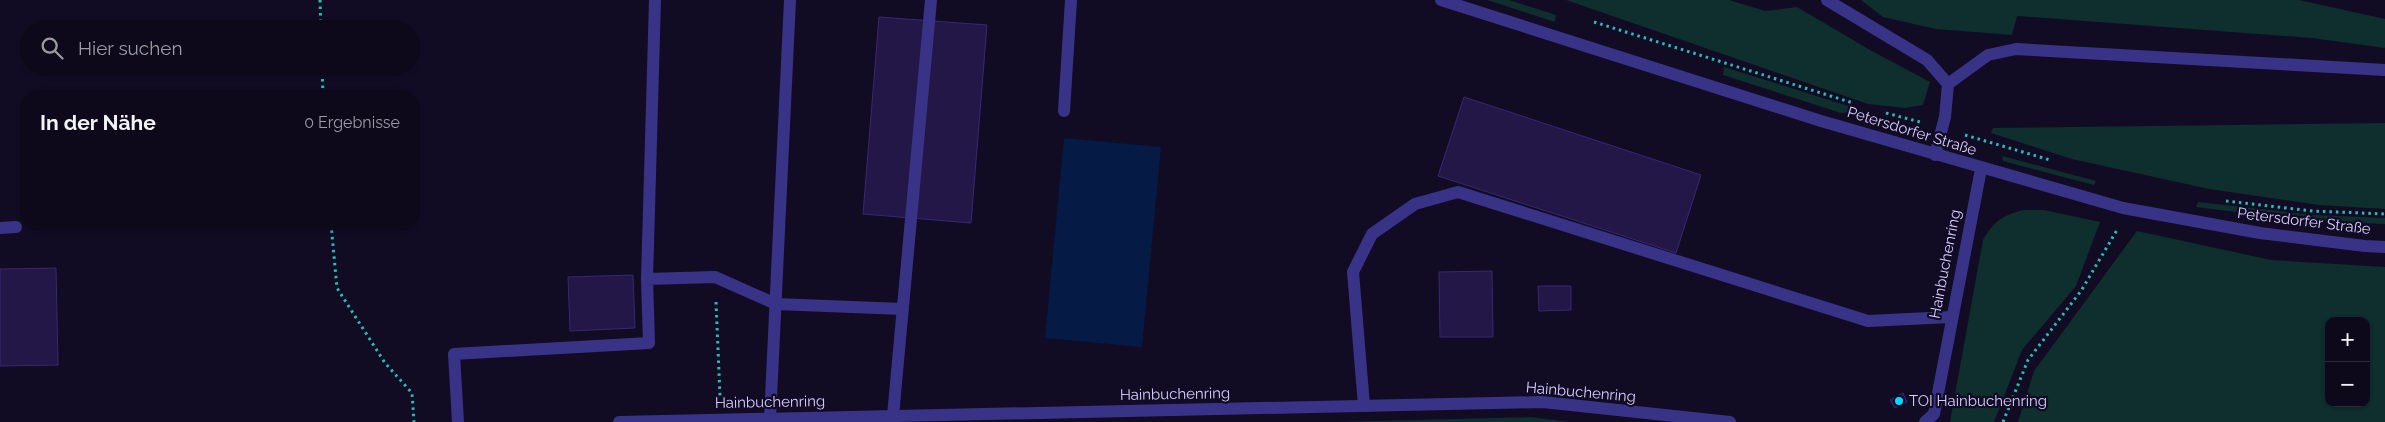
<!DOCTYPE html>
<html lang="de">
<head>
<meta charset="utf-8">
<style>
	body { margin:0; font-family:Raleway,sans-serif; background:#1b1728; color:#f1f3f6 }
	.controls { position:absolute; right:15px; bottom:15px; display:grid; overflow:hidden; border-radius:10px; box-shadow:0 1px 4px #0004 }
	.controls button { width:45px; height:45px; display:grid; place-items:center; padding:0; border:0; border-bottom:1px solid #2d2a3a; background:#0d091b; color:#f1f3f6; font:25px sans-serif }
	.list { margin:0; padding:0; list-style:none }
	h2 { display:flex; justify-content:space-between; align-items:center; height:65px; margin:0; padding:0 20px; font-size:21px }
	h2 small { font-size:16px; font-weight:400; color:#9a9aa3 }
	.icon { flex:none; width:28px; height:28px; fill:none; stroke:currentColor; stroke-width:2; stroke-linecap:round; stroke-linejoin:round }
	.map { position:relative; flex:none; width:2385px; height:422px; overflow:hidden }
	.search { position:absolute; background:#0d091b; box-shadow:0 1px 4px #0004; left:20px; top:20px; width:400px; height:55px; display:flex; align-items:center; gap:12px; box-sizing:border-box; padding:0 18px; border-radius:28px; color:#9a9aa3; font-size:19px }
	.panel { position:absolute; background:#0d091b; box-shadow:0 1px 4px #0004; left:20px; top:90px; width:400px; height:140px; border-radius:20px }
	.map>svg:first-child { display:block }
	.green { fill:#0f2e2e; fill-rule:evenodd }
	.water { fill:#051a44 }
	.building { fill:#221746; stroke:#382774 }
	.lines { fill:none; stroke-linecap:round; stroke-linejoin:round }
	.path { stroke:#24beb9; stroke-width:3; stroke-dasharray:2.5 4; stroke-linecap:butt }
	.lane { stroke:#393387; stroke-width:12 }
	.street { stroke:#393387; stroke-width:12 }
	.poi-dot { fill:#00dafa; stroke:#110c24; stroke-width:2 }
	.labels { text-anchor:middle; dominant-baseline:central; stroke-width:4.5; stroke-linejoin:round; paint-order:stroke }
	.street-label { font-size:15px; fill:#d6cfff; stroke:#110c24 }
	.poi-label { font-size:15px; fill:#d6cfff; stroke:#110c24; text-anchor:start }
</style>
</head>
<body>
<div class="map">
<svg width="2385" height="422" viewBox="0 0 2385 422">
	<rect width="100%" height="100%" fill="#110c24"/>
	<path class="green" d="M1487 0H1509L1556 15 1555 22Z
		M1566 0H1729L1765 11 1797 7 1870 50 1930 82 1923 105 1905 108 1868 104Z
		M1861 0H2299L2385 19V48L2312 38 2017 16 2012 35 1936 29 1883 17Z
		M1724 67 1864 111 1841 113 1723 75Z
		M2385 123V209L2319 205 2209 189 2072 159 1991 133 1993 128Z
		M2002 156 2096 181 2094 185 2003 161Z
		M2198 202 2314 215 2385 218V224L2310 221 2196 207Z
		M2023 210H2044L2100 222 2076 286 2022 350 1994 422H1950L1983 240C1994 221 2002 216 2023 210Z
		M2137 231 2271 260 2385 267V422H2018L2034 371ZM2329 321H2366V403H2329Z
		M1531 417 1570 422H1335Z"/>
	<path class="water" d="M1064 138 1161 147 1142 347 1045 338Z"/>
	<path class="building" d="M879 17 987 25 971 223 863 214Z
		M1464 97 1701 175 1676 253 1438 176Z
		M56 268 58 365 0 366V269Z
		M1492 271 1493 337H1440L1439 272Z
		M633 275 635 328 570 331 568 277Z
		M1538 286H1571V310L1539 311Z
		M1903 393 1907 402 1895 408 1890 400Z"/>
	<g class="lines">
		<path class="path" d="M320 0 321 29
			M1594 22 1853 103
			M322 66 323 96
			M1886 113 1920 122
			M1965 135 2050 160
			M2226 201 2313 211 2385 214
			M331 224 337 288 385 363 412 393 414 422
			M716 302 720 396
			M2003 422 2028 360 2081 291 2117 230"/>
		<path class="lane" d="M1827 0 1927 60 1948 84 1945 117 1935 155
			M1948 84 1988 55 2016 49 2385 70
			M1064 111 1071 0
			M0 228 16 227
			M647 279 655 0
			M1364 406 1353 272 1372 234 1415 204 1458 192 1868 321 1951 317
			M893 416 931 0
			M770 419 790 0
			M458 422 454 354 649 343 647 279 715 277 776 304 903 309"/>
		<path class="street" d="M1441 0 1821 121 2123 208 2260 233 2365 246 2385 247
			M619 422 1543 402 1730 422
			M1925 422 1934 414 1981 169"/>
	</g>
	<circle class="poi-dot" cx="1899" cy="401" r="5"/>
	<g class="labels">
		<g class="street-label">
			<text transform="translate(1912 131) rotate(17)">Petersdorfer Straße</text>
			<text transform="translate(2304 221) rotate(7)">Petersdorfer Straße</text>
			<text transform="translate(1945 264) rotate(-79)">Hainbuchenring</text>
			<text transform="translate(1581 392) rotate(5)">Hainbuchenring</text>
			<text transform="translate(1175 394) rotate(-1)">Hainbuchenring</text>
			<text transform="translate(770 402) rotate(-1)">Hainbuchenring</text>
		</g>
		<g class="poi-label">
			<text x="1909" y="401">TOI Hainbuchenring</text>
		</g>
	</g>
</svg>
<div class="controls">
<button>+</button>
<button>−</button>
</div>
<div class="search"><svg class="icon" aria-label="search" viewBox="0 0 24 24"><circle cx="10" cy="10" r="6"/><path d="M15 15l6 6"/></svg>Hier suchen</div>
<section class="panel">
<h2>In der Nähe<small>0 Ergebnisse</small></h2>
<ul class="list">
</ul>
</section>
</div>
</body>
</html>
